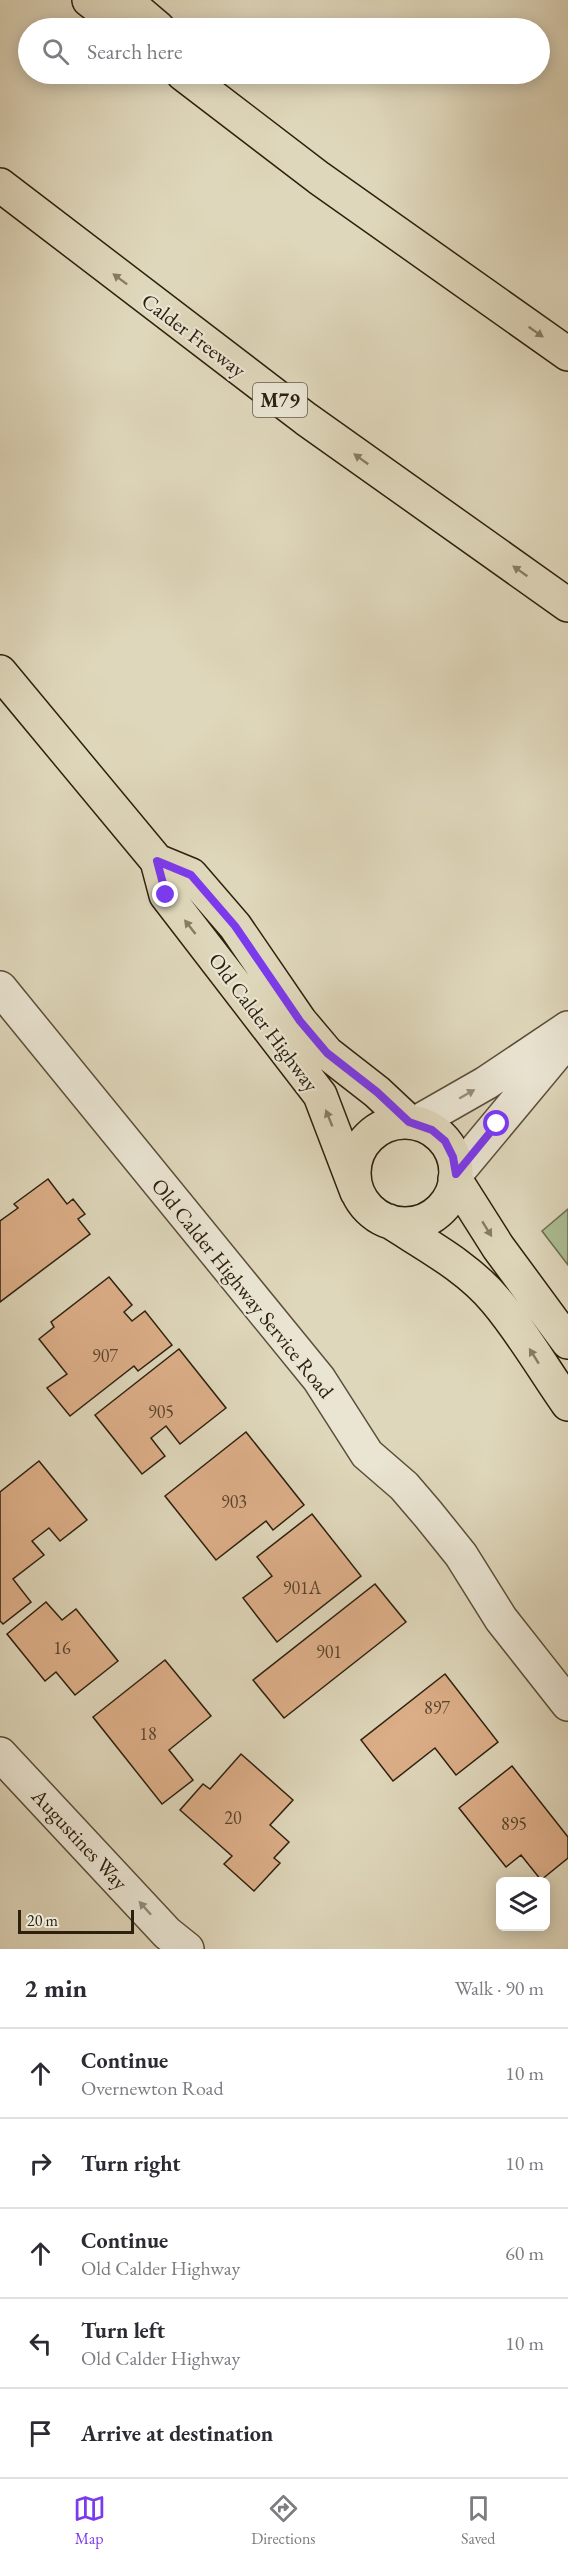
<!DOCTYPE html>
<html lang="en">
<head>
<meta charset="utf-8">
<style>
	body { margin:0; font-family:"EB Garamond",serif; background:#f7f7f7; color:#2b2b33 }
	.controls { position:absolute; right:18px; bottom:18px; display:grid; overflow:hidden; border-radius:9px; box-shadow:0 3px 15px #0003 }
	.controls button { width:54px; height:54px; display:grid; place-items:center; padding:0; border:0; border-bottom:2px solid #e1e1e2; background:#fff; color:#2b2b33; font:30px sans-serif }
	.scale { position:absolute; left:18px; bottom:15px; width:116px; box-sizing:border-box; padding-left:6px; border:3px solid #2d200e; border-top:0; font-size:16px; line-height:21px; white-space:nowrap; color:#2d200e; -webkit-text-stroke:4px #eae5d3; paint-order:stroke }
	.stop { position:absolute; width:18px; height:18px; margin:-14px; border:4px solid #7c3aed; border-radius:50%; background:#fff }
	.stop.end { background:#7c3aed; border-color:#fff; box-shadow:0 2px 6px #0008 }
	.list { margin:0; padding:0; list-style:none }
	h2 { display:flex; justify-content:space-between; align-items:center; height:78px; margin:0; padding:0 24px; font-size:26px }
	h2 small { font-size:20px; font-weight:400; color:#7c7c81 }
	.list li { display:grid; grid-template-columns:39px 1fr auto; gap:18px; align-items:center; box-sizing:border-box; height:90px; padding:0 24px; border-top:2px solid #e1e1e2 }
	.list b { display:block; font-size:22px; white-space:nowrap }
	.list p { margin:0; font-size:20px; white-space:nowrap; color:#7c7c81 }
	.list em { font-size:20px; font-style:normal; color:#7c7c81 }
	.icon { flex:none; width:33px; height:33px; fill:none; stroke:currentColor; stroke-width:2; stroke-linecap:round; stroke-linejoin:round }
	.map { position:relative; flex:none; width:568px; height:1949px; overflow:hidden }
	.search { position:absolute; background:#fff; box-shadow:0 3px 15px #0003; left:18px; right:18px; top:18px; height:66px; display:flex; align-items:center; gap:15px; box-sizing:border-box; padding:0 21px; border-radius:33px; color:#7c7c81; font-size:22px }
	.sheet { height:528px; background:#fff }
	nav { display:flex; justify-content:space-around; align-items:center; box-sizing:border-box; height:84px; border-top:2px solid #e1e1e2; background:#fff; font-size:16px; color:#7c7c81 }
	nav a { display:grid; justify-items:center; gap:3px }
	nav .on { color:#7c3aed }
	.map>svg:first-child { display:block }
	.green { fill:#acbf94; stroke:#6c7051; stroke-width:1.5 }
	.building { fill:#ddaf89; stroke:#2d200e; stroke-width:1.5 }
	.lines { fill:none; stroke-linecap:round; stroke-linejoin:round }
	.minor-casing { stroke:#5a4e39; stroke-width:36 }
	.primary-casing { stroke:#2d200e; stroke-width:36 }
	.motorway-casing { stroke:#2d200e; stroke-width:36 }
	.minor { stroke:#eae5d3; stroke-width:33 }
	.primary { stroke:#dfd7bb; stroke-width:33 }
	.motorway { stroke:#dfd7bb; stroke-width:33 }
	.oneway { fill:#867c64 }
	.oneway2 { fill:#958c7a }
	.route { stroke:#7c3aed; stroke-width:8 }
	.labels { text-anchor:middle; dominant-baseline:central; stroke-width:4.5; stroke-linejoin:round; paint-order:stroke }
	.number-label { font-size:18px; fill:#59442d }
	.shield { fill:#eae5d3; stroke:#665b49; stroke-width:1.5 }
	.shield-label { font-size:20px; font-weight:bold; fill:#2d200e }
	.street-label { font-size:21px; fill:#2d200e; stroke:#eae5d3 }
</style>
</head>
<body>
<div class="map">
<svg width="568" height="1949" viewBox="0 0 568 1949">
	<rect width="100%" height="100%" fill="#dfd7bb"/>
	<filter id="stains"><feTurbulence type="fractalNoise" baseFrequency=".00333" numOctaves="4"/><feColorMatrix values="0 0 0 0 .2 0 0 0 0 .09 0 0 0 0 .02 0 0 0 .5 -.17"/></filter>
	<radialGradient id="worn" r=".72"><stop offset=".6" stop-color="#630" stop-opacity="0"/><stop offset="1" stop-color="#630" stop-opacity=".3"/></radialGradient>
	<path class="green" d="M568 1209V1265L542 1231Z"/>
	<path class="building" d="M48 1179 67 1204 73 1199 85 1214 78 1219 90 1234 0 1302V1221L18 1208 14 1204Z
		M109 1277 132 1305 124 1312 132 1321 145 1311 172 1345 138 1371 134 1366 70 1416 47 1388 67 1374 39 1339 54 1327 51 1322Z
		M179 1349 226 1408 180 1444 166 1426 151 1438 165 1456 142 1474 95 1415Z
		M246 1432 304 1505 273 1530 266 1521 216 1560 165 1496Z
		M39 1461 87 1520 60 1541 49 1528 32 1541 44 1555 13 1579 31 1602 3 1624 0 1621V1492Z
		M312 1514 361 1576 277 1642 243 1598 272 1576 257 1557Z
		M375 1584 406 1622 284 1718 253 1680Z
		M46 1602 62 1620 76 1609 118 1661 75 1695 56 1672 45 1681 7 1634Z
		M165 1660 211 1716 169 1750 193 1780 162 1804 93 1717Z
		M445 1674 498 1742 456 1775 435 1748 393 1781 361 1740Z
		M241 1754 293 1800 270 1825 289 1842 274 1858 280 1863 254 1891 224 1864 232 1856 180 1810 203 1784 210 1789Z
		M512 1766 568 1837V1858L541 1880 521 1855 506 1867 459 1808Z"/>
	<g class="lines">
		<defs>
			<path id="minor" d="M0 988 319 1379 367 1454 404 1486 428 1514 461 1555 501 1619 568 1704
				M416 1123 486 1083 568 1028
				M456 1174 565 1043
				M0 1754 167 1933 187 1949"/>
			<path id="primary" d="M0 672 157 861 166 895 320 1095 357 1192
				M157 861 191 875 235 926 300 1021 327 1053 377 1092 409 1122
				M354 1173a51 51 0 1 1 102 0a51 51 0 1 1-102 0Z
				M455 1179 498 1247 568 1342
				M389 1221C426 1245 468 1267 496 1301 523 1333 544 1370 568 1404"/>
			<path id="motorway" d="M89 0 125 28
				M125 0 158 28
				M183 74 319 178 568 354
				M0 185 306 419 568 605"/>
		</defs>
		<use href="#minor" class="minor-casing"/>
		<use href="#primary" class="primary-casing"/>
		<use href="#motorway" class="motorway-casing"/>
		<use href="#minor" class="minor"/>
		<use href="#primary" class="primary"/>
		<use href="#motorway" class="motorway"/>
	</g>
	<defs><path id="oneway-solid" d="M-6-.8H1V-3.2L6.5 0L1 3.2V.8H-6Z" transform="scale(1.5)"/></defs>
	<g class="oneway">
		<use href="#oneway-solid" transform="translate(120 279) rotate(-143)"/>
		<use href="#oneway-solid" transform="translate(536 332) rotate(35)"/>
		<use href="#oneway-solid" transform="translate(361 459) rotate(-144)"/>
		<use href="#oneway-solid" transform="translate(520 571) rotate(-145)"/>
		<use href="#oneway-solid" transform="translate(190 927) rotate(-128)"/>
		<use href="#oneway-solid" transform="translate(329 1118) rotate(-112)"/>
		<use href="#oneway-solid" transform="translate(487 1229) rotate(58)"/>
		<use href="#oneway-solid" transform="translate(534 1356) rotate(-122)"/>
	</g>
	<g class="oneway2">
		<use href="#oneway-solid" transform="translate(467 1094) rotate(-30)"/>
		<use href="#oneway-solid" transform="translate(145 1908) rotate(-132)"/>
	</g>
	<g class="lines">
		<path class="route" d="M166 895 157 861 191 875 235 926 300 1021 327 1053 377 1092 409 1122 432 1130 445 1141 453 1157 456 1174 497 1124"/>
	</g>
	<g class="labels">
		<g class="number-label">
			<text x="105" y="1355">907</text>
			<text x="161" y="1411">905</text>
			<text x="234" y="1501">903</text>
			<text x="302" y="1587">901A</text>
			<text x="62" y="1647">16</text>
			<text x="329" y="1651">901</text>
			<text x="437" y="1707">897</text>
			<text x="148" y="1733">18</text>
			<text x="233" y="1817">20</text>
			<text x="514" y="1823">895</text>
		</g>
		<rect class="shield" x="253" y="383" width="54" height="34" rx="4.5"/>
		<g class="shield-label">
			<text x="280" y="400">M79</text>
		</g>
		<g class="street-label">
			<text transform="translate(194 335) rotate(37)">Calder Freeway</text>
			<text transform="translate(264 1022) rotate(53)">Old Calder Highway</text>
			<text transform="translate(243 1288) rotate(51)">Old Calder Highway Service Road</text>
			<text transform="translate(80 1839) rotate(47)">Augustines Way</text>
		</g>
	</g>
	<rect width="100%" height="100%" filter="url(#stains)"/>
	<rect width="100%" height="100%" fill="url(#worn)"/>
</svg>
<div class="controls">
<button><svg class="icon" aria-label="layers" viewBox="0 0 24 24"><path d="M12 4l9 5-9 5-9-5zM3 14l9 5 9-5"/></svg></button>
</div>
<div class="scale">20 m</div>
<div class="stop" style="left:497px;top:1124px"></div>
<div class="stop end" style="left:166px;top:895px"></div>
<div class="search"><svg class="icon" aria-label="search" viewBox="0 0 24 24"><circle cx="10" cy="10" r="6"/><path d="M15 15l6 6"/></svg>Search here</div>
</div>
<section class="sheet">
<h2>2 min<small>Walk · 90 m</small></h2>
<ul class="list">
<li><svg class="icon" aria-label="ahead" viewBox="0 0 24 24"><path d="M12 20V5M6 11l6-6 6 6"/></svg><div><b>Continue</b><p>Overnewton Road</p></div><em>10 m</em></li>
<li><svg class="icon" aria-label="right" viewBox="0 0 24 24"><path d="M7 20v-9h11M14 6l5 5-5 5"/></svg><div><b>Turn right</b></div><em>10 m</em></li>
<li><svg class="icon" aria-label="ahead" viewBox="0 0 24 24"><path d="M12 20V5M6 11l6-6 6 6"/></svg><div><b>Continue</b><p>Old Calder Highway</p></div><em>60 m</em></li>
<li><svg class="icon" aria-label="left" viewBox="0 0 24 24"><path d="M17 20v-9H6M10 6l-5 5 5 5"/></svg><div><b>Turn left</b><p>Old Calder Highway</p></div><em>10 m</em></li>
<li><svg class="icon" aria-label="arrive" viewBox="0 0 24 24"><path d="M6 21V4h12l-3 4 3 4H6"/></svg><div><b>Arrive at destination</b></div></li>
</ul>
</section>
<nav>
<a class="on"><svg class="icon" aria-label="map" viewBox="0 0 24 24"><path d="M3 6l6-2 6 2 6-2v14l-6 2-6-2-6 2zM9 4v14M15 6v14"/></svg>Map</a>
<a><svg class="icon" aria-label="directions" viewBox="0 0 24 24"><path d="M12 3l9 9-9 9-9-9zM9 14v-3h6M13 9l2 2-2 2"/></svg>Directions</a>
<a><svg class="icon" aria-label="saved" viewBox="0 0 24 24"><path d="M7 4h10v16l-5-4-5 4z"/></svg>Saved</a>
</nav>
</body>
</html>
